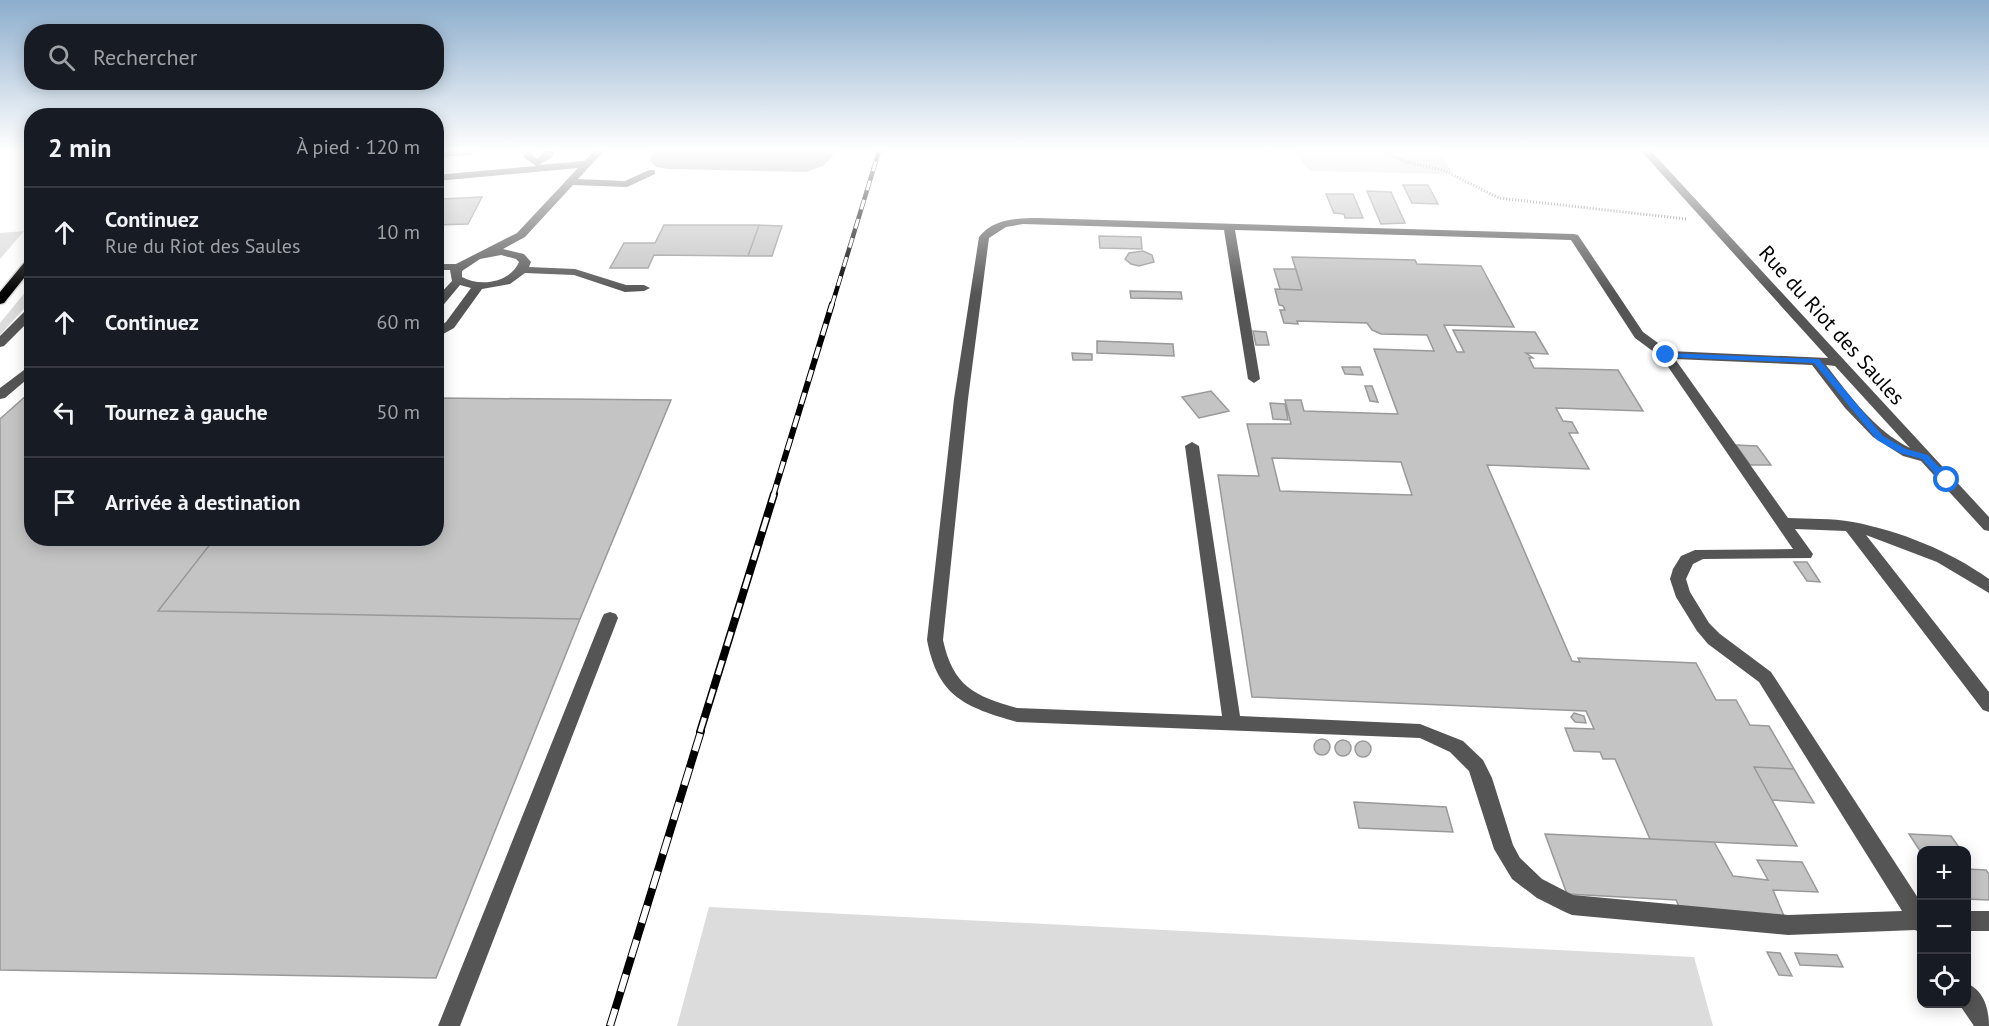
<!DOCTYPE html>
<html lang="fr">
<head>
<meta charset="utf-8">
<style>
	body { margin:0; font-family:"PT Sans",sans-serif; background:#20242c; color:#f1f3f6 }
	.controls { position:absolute; right:18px; bottom:18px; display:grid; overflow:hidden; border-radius:12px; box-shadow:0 3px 15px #0003 }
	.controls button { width:54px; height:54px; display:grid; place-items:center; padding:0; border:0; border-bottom:2px solid #363941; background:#171b24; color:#f1f3f6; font:30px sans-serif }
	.stop { position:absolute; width:18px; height:18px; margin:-14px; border:4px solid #1a73e8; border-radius:50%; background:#fff }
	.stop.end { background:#1a73e8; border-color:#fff; box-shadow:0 2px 6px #0008 }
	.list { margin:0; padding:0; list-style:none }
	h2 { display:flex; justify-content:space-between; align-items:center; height:78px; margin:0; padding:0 24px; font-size:26px }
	h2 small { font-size:20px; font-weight:400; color:#9ea1a6 }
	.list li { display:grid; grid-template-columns:39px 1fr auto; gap:18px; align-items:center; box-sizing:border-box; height:90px; padding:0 24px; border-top:2px solid #363941 }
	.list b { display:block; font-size:22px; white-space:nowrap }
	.list p { margin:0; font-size:20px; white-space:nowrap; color:#9ea1a6 }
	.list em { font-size:20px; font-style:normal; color:#9ea1a6 }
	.icon { flex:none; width:33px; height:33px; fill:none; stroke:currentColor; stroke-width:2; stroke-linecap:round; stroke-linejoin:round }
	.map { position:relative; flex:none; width:1989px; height:1026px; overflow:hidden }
	.search { position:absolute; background:#171b24; box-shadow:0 3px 15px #0003; left:24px; top:24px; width:420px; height:66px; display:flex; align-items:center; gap:15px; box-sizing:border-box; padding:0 21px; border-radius:24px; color:#9ea1a6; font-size:22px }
	.panel { position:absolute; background:#171b24; box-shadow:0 3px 15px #0003; left:24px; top:108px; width:420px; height:438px; border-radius:24px }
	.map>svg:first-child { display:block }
	.green { fill:#dcdcdc }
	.water { fill:#a3a3a3 }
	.building { fill:#c4c4c4; stroke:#999; stroke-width:1.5; fill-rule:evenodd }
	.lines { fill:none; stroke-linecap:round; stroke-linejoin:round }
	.major-casing { stroke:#dbdbdb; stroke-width:3 }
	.path { stroke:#777; stroke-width:3; stroke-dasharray:1 2; stroke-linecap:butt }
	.minor { fill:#555; fill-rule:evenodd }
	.major { fill:#000; fill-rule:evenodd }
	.rail-far3-casing { stroke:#000; stroke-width:4.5 }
	.rail-far2-casing { stroke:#000; stroke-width:6 }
	.rail-far1-casing { stroke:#000; stroke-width:8 }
	.rail-casing { stroke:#000; stroke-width:8 }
	.rail-far3 { stroke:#fff; stroke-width:3; stroke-dasharray:10; stroke-linecap:butt }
	.rail-far2 { stroke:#fff; stroke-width:4; stroke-dasharray:12; stroke-linecap:butt }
	.rail-far1 { stroke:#fff; stroke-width:5; stroke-dasharray:15; stroke-linecap:butt }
	.rail { stroke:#fff; stroke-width:6; stroke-dasharray:18; stroke-linecap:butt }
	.route { fill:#1a73e8 }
	.labels { text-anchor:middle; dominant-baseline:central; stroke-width:5; stroke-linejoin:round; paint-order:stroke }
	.street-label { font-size:21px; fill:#000; stroke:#fff }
</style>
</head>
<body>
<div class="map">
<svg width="1989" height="1026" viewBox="0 0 1989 1026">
	<rect width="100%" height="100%" fill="#fff"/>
	<path class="green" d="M1293 151H1439L1452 172 1444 174 1310 171Z
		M24 231 0 259V233Z
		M31 285V301L0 335V323Z
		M709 907 1694 957 1713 1026H677Z"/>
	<path class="water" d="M653 151H834L832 157 823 166 806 172 668 169 656 167 650 161Z"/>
	<path class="building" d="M446 151H473L471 154 444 156Z
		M1403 185H1428L1438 204 1412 203Z
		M1367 191 1391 192 1405 223 1381 224Z
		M1326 194H1353L1363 218H1345L1344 214 1334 213Z
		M482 197 468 224 436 225V205L440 199Z
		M664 225H759L748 256 654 255 648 268H610L624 243H655Z
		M759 225 782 226 772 256H748Z
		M1099 236 1141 237 1142 249 1100 248Z
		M1143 251 1152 255 1154 262 1139 266 1131 264 1125 259 1129 253Z
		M1292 257 1415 260 1417 264 1481 266 1514 327 1444 325 1457 352H1464L1453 330 1535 332 1548 354 1526 353 1533 358H1529L1534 368 1618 370 1643 411 1556 408 1563 421 1572 422 1578 433H1569L1589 469 1487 465 1572 661 1580 662 1578 658 1696 663 1716 700H1736L1750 725 1769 726 1794 769 1754 767 1797 846 1650 839 1615 759H1603L1600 752 1574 751 1565 728 1594 729 1586 711 1252 697 1218 475 1259 476 1247 424H1291L1285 400H1301L1304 411 1398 414 1374 349 1434 351 1427 335 1381 334 1372 330 1367 323 1297 321 1298 324 1284 323 1280 310H1285L1283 306 1279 305 1275 289 1302 290ZM1272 458 1401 462 1412 495 1280 491Z
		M1274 269H1296L1302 290 1280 289Z
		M1130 291 1181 292 1182 299 1131 298Z
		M1253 331 1266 332 1269 345H1256Z
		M1097 341 1173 344 1174 356 1097 353Z
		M1072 353 1092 354V360H1073Z
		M1342 367H1360L1363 375 1345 374Z
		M1365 386H1372L1378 402 1370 401Z
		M1211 391 1229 411 1199 418 1182 397Z
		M28 394H32V538H215L158 611 580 619 436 978 0 970V419Z
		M436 398 671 400 580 619 158 611 215 538H436Z
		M1270 403 1285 404 1288 420 1273 419Z
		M1736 445 1757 446 1771 465H1750Z
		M1794 562H1807L1820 582 1807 581Z
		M1574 713 1584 716 1586 723 1575 722 1571 717Z
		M1314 747a8 8 0 1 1 16 0a8 8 0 1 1-16 0Z
		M1335 748a8 8 0 1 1 16 0a8 8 0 1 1-16 0Z
		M1355 749a8 8 0 1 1 16 0a8 8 0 1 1-16 0Z
		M1754 767 1794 769 1814 803 1772 800Z
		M1354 802 1446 807 1453 832 1359 828Z
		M1545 834 1714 842 1733 876 1768 880 1757 860 1802 862 1818 892 1773 890 1784 916 1681 911 1676 900 1567 894Z
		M1909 834 1951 836 1961 850H1922V854Z
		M1966 869 1986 870 1989 874V900L1966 899Z
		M1767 952 1780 953 1792 976 1779 975Z
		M1795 953 1837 955 1843 967 1800 965Z"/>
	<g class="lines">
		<defs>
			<path id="major" d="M32 257V268L4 303 0 304V292L28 258Z"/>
		</defs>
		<use href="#major" class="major-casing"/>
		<path class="path" d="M1381 151 1406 162 1443 170 1499 198 1687 219
			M25 248 32 239"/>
		<path class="minor" d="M526 151H532L533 156 537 159 545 151H555L552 157 539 165 584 161 594 151H604L578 179 625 181 649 170H655V174L627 187 573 185 525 237 503 249 524 254 531 262 529 267 575 269 626 285H644L650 288 644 291 625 292 574 275 525 273 510 284 482 289 454 328 436 338V328L446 322 471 288 460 285 440 309H436V298L452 281 450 270H436V264H456L517 233 578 168 436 181V175L536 166 523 157ZM501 255 516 259 519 262C510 283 480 287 462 277V271L480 259Z
			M1641 151H1651L1989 517V531L1984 530 1921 461 1903 456 1873 437 1845 408 1812 365 1675 359 1788 518C1809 519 1831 518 1853 522 1900 531 1950 551 1989 579V593L1937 562 1866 535 1989 692V712L1983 710 1846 531 1795 529 1813 554 1811 558 1703 559 1693 564 1686 579 1690 592 1709 623 1720 634 1771 672 1922 904V933L1915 930 1788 935 1572 915 1565 912 1537 898 1512 879 1494 849 1469 771 1450 752 1420 738 1017 722C965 707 938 697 927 640L954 399 979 237C993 219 1016 218 1038 218L1574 234 1578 235 1643 332 1669 351 1828 358ZM1023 224 1224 230 1248 379 1254 383 1260 379 1235 230 1571 240 1635 338 1662 358 1793 549 1695 550 1681 556 1673 569 1670 579 1676 597 1697 631 1708 644 1759 682 1902 911 1788 915 1573 895 1542 879 1520 858 1513 845 1492 778 1483 760 1463 741 1420 724 1240 716 1199 446 1192 442 1185 446 1222 716 1017 708C974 696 953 686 943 640L968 399 989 238 1006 227ZM1826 365 1835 366 1910 448C1874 430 1851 397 1826 365Z
			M28 308H32V318L4 346 0 347V336Z
			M32 364V375L5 398 0 399V388Z
			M610 612 616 614 618 618 460 1026H438L602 618 604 614Z
			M1966 911H1989V931H1966Z
			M1966 983C1984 990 1989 1009 1989 1026H1974L1959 1004H1966Z"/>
		<use href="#major" class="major"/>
		<defs>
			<path id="rail-far3" d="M832 305 879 151"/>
			<path id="rail-far2" d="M773 496 832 304"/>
			<path id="rail-far1" d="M700 732 774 494"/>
			<path id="rail" d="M610 1026 701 731"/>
		</defs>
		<use href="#rail-far3" class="rail-far3-casing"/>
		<use href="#rail-far2" class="rail-far2-casing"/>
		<use href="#rail-far1" class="rail-far1-casing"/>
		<use href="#rail" class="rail-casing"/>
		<use href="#rail-far3" class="rail-far3"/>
		<use href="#rail-far2" class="rail-far2"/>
		<use href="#rail-far1" class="rail-far1"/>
		<use href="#rail" class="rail"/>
	</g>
	<linearGradient id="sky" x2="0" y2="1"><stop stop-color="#8cadcc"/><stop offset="0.51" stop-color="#fff"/><stop offset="1" stop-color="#fff" stop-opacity="0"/></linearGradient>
	<rect width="1989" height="294" fill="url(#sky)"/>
	<path class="route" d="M1666 353 1819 359 1883 436 1906 449 1928 455 1951 480 1943 482 1922 459 1900 453 1877 440 1814 363 1663 357 1662 355Z"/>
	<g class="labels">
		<g class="street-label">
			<text transform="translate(1832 325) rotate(48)">Rue du Riot des Saules</text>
		</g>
	</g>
</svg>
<div class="controls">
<button>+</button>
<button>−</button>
<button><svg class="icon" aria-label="locate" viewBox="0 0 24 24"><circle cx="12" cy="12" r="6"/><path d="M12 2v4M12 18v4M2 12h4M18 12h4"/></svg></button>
</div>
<div class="stop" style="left:1947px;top:480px"></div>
<div class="stop end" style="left:1666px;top:355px"></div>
<div class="search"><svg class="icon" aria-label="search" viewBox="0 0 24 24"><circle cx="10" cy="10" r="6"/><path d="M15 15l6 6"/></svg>Rechercher</div>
<section class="panel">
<h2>2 min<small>À pied · 120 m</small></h2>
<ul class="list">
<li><svg class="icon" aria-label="ahead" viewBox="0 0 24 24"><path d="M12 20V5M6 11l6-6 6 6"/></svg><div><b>Continuez</b><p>Rue du Riot des Saules</p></div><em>10 m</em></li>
<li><svg class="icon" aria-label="ahead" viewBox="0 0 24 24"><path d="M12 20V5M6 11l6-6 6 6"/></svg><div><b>Continuez</b></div><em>60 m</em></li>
<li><svg class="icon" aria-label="left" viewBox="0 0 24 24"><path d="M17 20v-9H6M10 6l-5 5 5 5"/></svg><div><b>Tournez à gauche</b></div><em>50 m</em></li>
<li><svg class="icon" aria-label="arrive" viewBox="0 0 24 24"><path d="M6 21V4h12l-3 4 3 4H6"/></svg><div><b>Arrivée à destination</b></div></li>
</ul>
</section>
</div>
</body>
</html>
